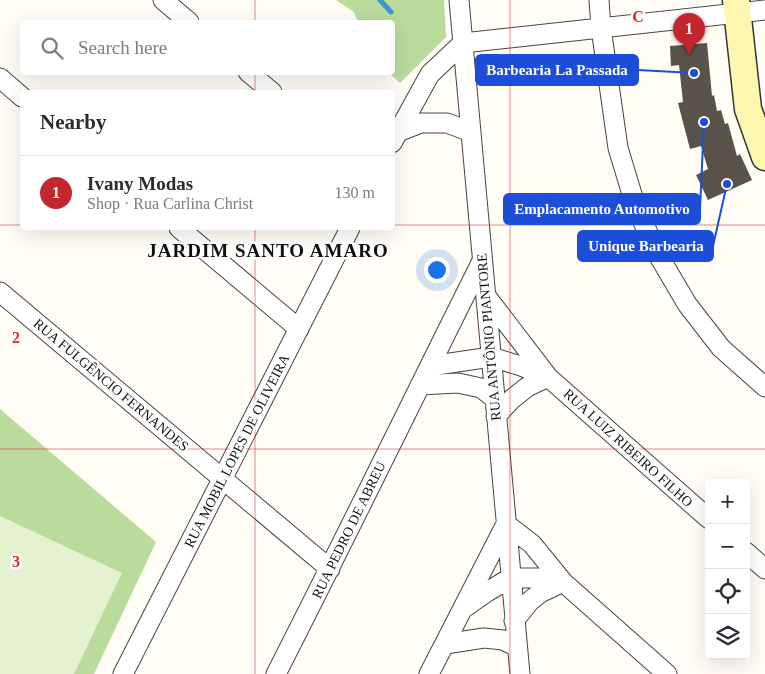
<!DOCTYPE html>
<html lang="en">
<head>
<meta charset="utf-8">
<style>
	body { margin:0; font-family:"Times New Roman",serif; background:#f7f7f7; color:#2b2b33 }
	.controls { position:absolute; right:15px; bottom:15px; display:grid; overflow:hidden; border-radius:5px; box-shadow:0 5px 20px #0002 }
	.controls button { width:45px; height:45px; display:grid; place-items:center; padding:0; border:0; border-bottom:1px solid #e1e1e2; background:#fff; color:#2b2b33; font:25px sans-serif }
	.you { position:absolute; left:436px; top:269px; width:18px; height:18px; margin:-12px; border:4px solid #fff; border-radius:50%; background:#1a73e8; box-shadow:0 0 0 8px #1a73e833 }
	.badge { display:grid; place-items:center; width:32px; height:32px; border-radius:50%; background:#c4262e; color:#fff; font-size:16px; font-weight:700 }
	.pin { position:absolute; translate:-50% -41px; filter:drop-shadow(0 1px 2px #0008) }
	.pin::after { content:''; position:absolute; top:26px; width:18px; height:15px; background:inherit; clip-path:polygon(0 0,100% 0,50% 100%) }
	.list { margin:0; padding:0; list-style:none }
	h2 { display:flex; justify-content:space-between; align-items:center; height:65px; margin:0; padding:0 20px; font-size:21px }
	h2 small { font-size:16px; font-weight:400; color:#7c7c81 }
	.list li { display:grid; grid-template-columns:32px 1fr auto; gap:15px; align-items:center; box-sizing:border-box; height:75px; padding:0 20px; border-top:1px solid #e1e1e2 }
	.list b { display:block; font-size:19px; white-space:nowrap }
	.list p { margin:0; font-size:16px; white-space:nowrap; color:#7c7c81 }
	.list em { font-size:16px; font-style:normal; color:#7c7c81 }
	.icon { flex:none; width:28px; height:28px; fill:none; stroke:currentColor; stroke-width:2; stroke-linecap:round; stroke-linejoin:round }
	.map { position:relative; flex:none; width:765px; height:674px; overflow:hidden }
	.search { position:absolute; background:#fff; box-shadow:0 5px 20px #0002; left:20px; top:20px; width:375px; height:55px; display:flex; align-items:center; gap:12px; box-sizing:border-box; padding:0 18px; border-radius:5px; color:#7c7c81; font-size:19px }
	.panel { position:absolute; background:#fff; box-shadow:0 5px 20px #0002; left:20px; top:90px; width:375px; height:140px; border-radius:5px }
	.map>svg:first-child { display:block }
	.forest { fill:#b9dc9c }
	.pitch { fill:#e6f2cf }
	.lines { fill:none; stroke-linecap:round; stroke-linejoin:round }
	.stream { stroke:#3f96cf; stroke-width:5 }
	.building { fill:#5a524d }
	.minor-casing { stroke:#444; stroke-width:21 }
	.secondary-casing { stroke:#333; stroke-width:29 }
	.minor { stroke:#fff; stroke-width:19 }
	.secondary { stroke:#fff6b0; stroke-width:26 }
	.grid { fill:none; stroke:#d62828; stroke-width:1; stroke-opacity:0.55 }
	.labels { text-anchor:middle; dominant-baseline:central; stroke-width:5; stroke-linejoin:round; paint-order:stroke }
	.street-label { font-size:14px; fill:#111; stroke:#fff }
	.district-label { font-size:19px; font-weight:bold; letter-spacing:1px; fill:#111; stroke:#fff }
	.grid-label { font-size:16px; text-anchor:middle; font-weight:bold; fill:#d62828; stroke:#fff; stroke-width:5; stroke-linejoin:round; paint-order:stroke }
	.leader { fill:none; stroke:#1d4ed8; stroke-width:2 }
	.callout-dot { fill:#1d4ed8; stroke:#fff; stroke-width:2 }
	.callout { fill:#1d4ed8; stroke:#1d4ed8; stroke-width:2 }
	.callout-label { font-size:15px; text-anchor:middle; font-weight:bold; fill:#fff }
</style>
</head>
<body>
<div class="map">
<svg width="765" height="674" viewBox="0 0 765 674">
	<rect width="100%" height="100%" fill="#fffdf5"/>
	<path class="forest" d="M336 0H444L446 37 400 83 389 73 392 72V22H358L354 12Z
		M0 409 156 542 94 674H0Z"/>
	<path class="pitch" d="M0 516 122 573 74 674H0Z"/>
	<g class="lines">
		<path class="stream" d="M380 0 391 12"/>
	</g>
	<path class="building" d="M707 43 712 96 714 95 717 111 721 110 725 124 728 123 737 156 740 154 752 180 708 200 696 175 708 169 701 146 690 149 678 103 683 102 679 65 671 66 670 46Z"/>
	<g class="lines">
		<defs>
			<path id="minor" d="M163 0 189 22
				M459 0 520 674
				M599 0 601 28 618 148 635 204 657 253 687 304 721 348 765 387
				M248 72 272 92
				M0 78 22 97
				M398 132 421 123H447L471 132
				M392 143 430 74 463 43 765 10
				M179 228 299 329
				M0 292 330 569
				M486 296 548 377 527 387 512 399 496 416
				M430 366 491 357 521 366 548 377 709 519
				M420 385 458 383 481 388 494 398
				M746 552 765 569
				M464 608 487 592 510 578H549L563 582
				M514 621 530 601 540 593 563 582
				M445 644 484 638 503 640 517 647
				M123 674 350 228
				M276 674C346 537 413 399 482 261
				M429 674 506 524 532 544 563 582 667 674"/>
			<path id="secondary" d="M736 0 748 109 765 157"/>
		</defs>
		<use href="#minor" class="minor-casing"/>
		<use href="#secondary" class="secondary-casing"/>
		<use href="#minor" class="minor"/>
		<use href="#secondary" class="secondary"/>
	</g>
	<path class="grid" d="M255 0V22M510 0V674M255 72V92M0 225H22M392 225H765M255 228V674M0 449H765"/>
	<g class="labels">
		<g class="street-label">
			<text transform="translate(489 337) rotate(-95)">RUA ANTÔNIO PIANTORE</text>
			<text transform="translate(111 385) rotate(40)">RUA FULGÊNCIO FERNANDES</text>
			<text transform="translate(628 448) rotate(42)">RUA LUIZ RIBEIRO FILHO</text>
			<text transform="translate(237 451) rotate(-63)">RUA MOBIL LOPES DE OLIVEIRA</text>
			<text transform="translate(349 530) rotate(-64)">RUA PEDRO DE ABREU</text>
		</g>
		<g class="district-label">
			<text x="268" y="250">JARDIM SANTO AMARO</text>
		</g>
	</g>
	<g class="grid-label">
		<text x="638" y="22">C</text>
		<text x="16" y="343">2</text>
		<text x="16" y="567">3</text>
	</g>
	<path class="leader" d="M694 73L638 70M704 122L700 209M727 184L713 246"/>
	<g class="callout-dot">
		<circle cx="694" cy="73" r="5"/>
		<circle cx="704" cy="122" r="5"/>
		<circle cx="727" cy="184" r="5"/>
	</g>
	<g class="callout">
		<rect x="476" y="55" width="162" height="30" rx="5"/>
		<rect x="504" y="194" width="196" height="30" rx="5"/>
		<rect x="578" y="231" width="135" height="30" rx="5"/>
	</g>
	<g class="callout-label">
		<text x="557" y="75">Barbearia La Passada</text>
		<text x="602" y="214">Emplacamento Automotivo</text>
		<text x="646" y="251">Unique Barbearia</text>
	</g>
</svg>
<div class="controls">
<button>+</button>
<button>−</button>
<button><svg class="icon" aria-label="locate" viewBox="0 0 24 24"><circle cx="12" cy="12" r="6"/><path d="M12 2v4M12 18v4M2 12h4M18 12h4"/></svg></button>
<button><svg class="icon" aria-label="layers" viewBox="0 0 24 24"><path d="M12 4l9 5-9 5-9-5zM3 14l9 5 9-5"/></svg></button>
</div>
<div class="you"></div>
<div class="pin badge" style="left:689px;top:54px">1</div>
<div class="search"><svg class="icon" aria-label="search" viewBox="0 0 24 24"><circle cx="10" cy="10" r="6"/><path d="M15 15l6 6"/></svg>Search here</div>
<section class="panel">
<h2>Nearby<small></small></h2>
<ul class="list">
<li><span class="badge">1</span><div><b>Ivany Modas</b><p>Shop · Rua Carlina Christ</p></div><em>130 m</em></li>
</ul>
</section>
</div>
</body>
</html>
